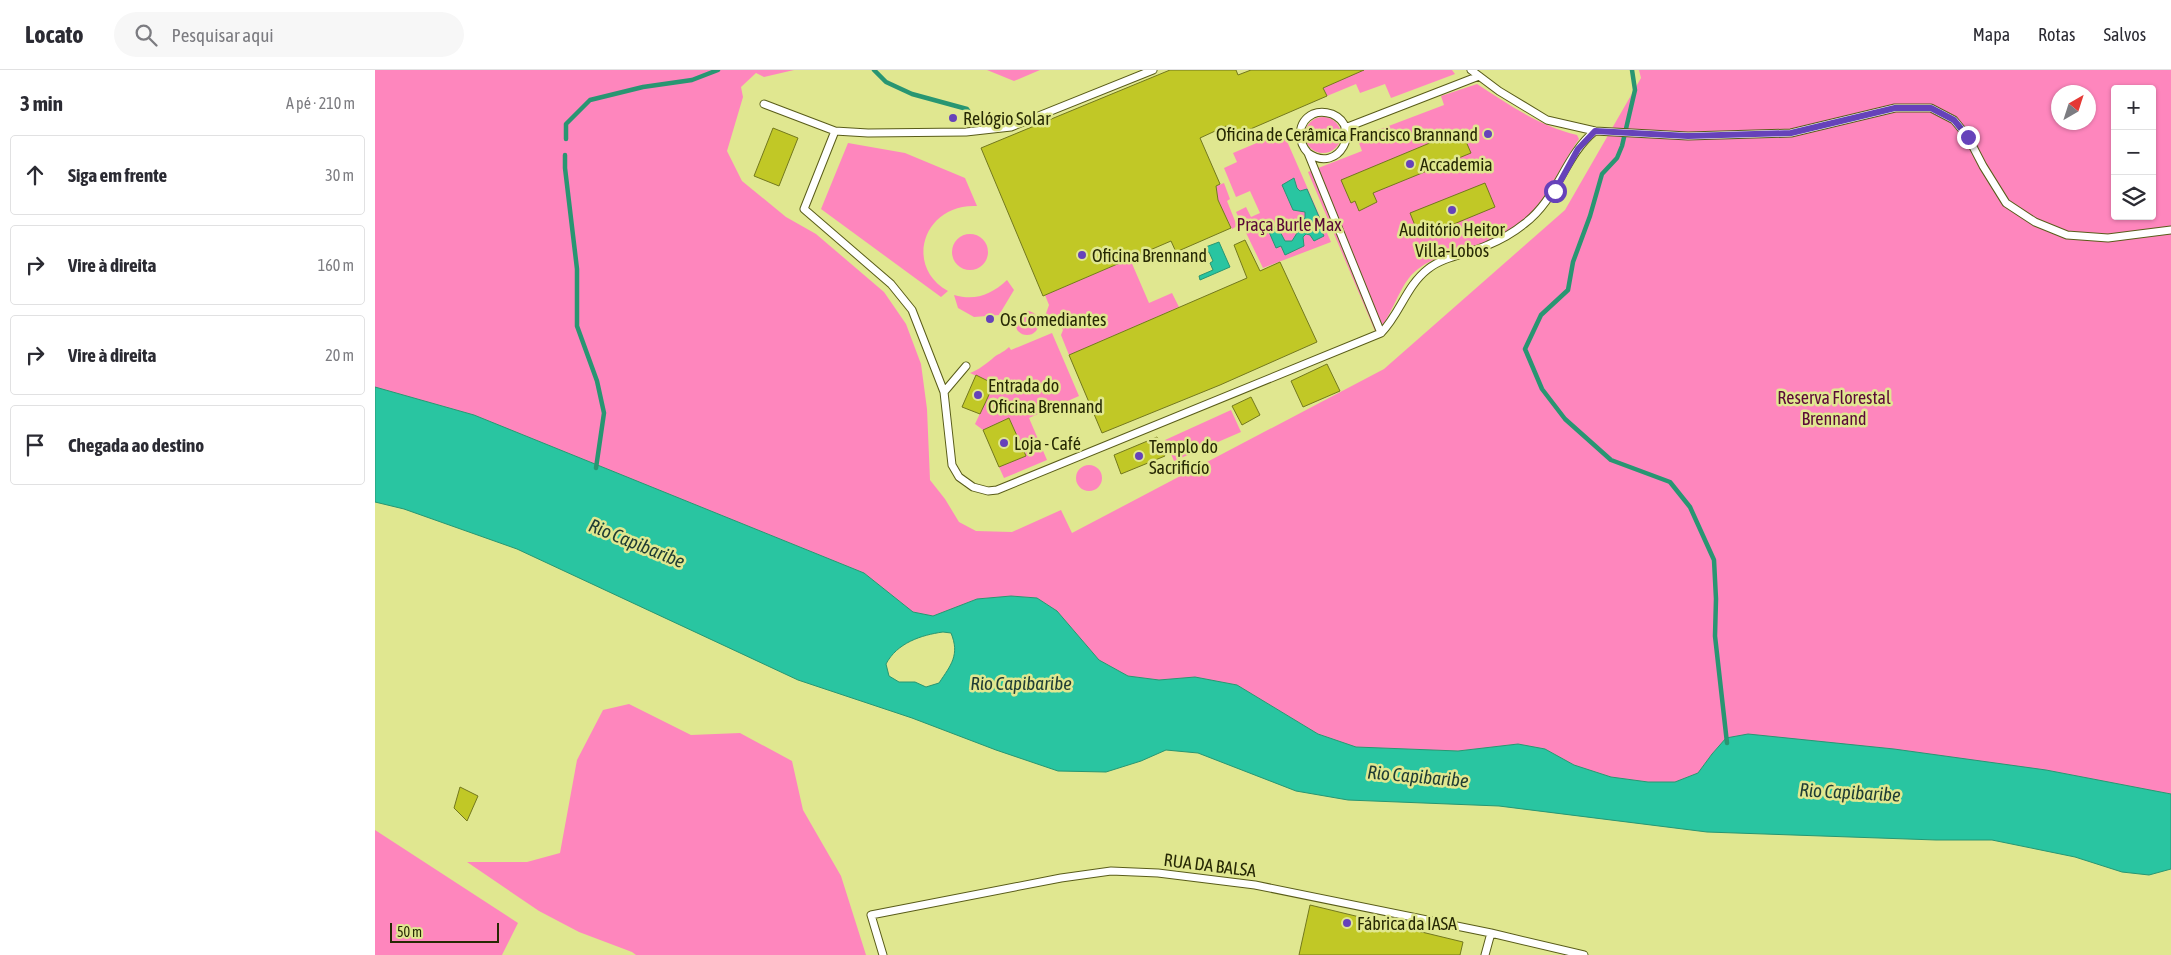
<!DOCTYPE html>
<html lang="pt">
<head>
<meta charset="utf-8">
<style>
	body { margin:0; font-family:"Asap Condensed",sans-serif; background:#f7f7f7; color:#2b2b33 }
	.controls { position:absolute; right:15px; top:15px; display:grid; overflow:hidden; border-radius:5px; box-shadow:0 1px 4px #0004 }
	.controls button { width:45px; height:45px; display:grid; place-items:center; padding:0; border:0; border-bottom:1px solid #e1e1e2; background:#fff; color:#2b2b33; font:25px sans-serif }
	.compass { position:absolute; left:1676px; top:15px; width:45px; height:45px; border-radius:50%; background:#fff; box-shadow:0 1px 4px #0004; rotate:39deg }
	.scale { position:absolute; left:15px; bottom:12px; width:109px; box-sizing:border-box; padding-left:5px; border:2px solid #272904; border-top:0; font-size:14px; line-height:18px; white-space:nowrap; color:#272904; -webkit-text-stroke:4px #e0e790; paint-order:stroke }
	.stop { position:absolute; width:15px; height:15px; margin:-11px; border:4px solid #6642ba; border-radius:50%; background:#fff }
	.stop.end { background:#6642ba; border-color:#fff; box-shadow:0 1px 5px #0008 }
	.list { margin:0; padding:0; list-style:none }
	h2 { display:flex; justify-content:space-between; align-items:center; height:65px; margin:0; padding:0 20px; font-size:21px }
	h2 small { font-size:16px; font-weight:400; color:#7c7c81 }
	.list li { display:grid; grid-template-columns:32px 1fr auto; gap:15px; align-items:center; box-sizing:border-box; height:80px; margin:0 10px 10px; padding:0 10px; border:1px solid #e1e1e2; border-radius:5px }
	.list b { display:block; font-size:19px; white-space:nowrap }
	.list em { font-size:16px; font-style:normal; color:#7c7c81 }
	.icon { flex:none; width:28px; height:28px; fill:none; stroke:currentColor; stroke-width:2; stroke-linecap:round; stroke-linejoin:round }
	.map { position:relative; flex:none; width:1796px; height:885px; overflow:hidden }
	header { display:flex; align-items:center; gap:30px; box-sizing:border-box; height:70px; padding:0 25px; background:#fff; border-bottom:1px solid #e1e1e2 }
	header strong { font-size:24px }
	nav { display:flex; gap:28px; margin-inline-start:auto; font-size:18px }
	.search { width:350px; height:45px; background:#f7f7f7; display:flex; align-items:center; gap:12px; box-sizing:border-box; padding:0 18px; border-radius:28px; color:#7c7c81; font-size:19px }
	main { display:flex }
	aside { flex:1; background:#fff }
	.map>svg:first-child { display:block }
	.green { fill:#fe86bd; fill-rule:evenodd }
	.water { fill:#29c5a1; stroke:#289672; fill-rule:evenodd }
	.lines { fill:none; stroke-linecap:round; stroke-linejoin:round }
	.stream { stroke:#289672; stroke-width:4.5 }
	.building { fill:#c1c826; stroke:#73781d }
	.lane-casing { stroke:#595c19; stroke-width:9 }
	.lane { stroke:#fff; stroke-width:7 }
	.route { stroke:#6642ba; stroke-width:6 }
	.poi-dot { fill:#6642ba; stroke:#e0e790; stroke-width:2 }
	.labels { text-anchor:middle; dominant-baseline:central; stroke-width:5; stroke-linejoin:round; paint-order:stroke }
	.poi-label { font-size:18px; fill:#272904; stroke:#e0e790; text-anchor:start }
	.park-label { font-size:18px; fill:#5a0937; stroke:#e0e790 }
	.street-label { font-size:18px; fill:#272904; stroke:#e0e790 }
	.water-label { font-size:19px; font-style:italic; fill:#203d34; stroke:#e0e790 }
</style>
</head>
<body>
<header>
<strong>Locato</strong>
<div class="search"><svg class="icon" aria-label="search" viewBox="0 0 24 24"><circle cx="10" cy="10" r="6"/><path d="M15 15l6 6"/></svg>Pesquisar aqui</div>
<nav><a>Mapa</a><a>Rotas</a><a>Salvos</a></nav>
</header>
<main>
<aside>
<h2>3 min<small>A pé · 210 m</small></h2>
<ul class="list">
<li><svg class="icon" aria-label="ahead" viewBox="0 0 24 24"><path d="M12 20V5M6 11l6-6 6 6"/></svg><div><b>Siga em frente</b></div><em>30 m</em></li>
<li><svg class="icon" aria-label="right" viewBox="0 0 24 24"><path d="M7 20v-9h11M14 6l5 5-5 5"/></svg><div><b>Vire à direita</b></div><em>160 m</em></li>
<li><svg class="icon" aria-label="right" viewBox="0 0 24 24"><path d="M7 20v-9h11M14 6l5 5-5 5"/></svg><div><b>Vire à direita</b></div><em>20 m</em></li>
<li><svg class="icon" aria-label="arrive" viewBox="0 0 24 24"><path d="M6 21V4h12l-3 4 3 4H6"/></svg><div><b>Chegada ao destino</b></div></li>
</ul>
</aside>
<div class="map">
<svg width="1796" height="885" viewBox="0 0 1796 885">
	<rect width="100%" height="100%" fill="#e0e790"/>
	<path class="green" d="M0 0H419L389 7 381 3 366 17 368 27 352 81 367 111 411 147 441 164 509 222 531 254 546 294 552 339 555 410 570 429 584 452 601 461 637 462 686 440 697 463 1009 299 1190 140 1266 8 1264 0H1796V724L1671 700 1351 668 1337 684 1323 703 1300 712H1273L1236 707 1199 695 1170 679 1143 674 1083 681 981 677 943 664 862 615 820 607 784 610 753 606 724 590 682 541 662 528 636 526 602 529 558 546 538 542 489 503 99 345 0 317ZM1740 19H1777V146H1740ZM1684 22H1714V52H1684Z
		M612 0H665L639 11Z
		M978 0H1077L1080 4 1016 28 1010 14 985 23 981 14 952 26 948 18Z
		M1102 14C1134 35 1165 56 1202 65L1204 69C1186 94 1174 125 1153 146 1142 156 1124 166 1110 172 1089 182 1062 184 1043 199 1023 213 1017 252 1000 261L933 102 987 81 982 68 1069 35 1066 26Z
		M930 65a18 18 0 1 1 36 0a18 18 0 1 1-36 0Z
		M908 62 956 172 888 198 861 142 871 137 876 147 885 143 875 121 861 127 849 98 862 92 858 83Z
		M473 73 530 83 590 108 602 136C549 133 528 196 573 221L566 227 446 139Z
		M849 113 855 129 852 131 862 156 857 159 843 130 841 116Z
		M577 182a18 18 0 1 1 36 0a18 18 0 1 1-36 0Z
		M755 189 774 233 797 223 804 237 694 285 686 265 688 260 685 254 669 249 674 235 670 225Z
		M632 210 639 220 624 245 599 247 583 238 579 225C600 231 616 225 632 210Z
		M640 253a12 12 0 1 1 24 0a12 12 0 1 1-24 0Z
		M677 263 704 326 654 348 672 390 629 408 624 397 651 385 634 348 608 360 600 354 619 314 595 303C605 299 609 295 617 289 622 284 628 283 634 277L636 280Z
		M856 340 866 362 799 391 790 370Z
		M701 408a13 13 0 1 1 26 0a13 13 0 1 1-26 0Z
		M254 634 316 665 365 663 417 691 428 740 466 806 491 885H261L257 882 204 862 164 841 92 792H152L185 783 202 690 228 640Z
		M0 760 143 853 127 885H0Z"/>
	<path class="water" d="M919 108 922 118 925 121 932 119 945 149 944 156 949 166 939 171 935 165 931 164 928 167 929 176 910 185 906 176 901 178 894 162V159L902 156 910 171H917L922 163 919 155 930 148V142L918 140 907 115Z
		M844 172 855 197 825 210 824 206 838 200 835 193 838 191 834 182 831 183 828 178Z
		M0 317 99 345 489 503 538 542 558 546 602 529 636 526 662 528 682 541 724 590 753 606 784 610 820 607 862 615 943 664 981 677 1083 681 1143 674 1170 679 1199 695 1236 707 1273 712H1300L1323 703 1337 684 1351 668 1373 664 1519 679 1671 700 1796 724V799L1774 805 1747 802 1700 787 1617 770H1561L1332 762 1124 736 973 730 921 721 823 683 791 680 766 691 731 702 683 701 621 680 537 648 423 610 142 479 29 439 0 432ZM568 562 576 563C585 585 576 595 564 613L551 617 540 612H524L514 606 511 594C522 573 546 565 568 562Z"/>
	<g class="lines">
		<path class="stream" d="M499 0 511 12 537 24 592 39 600 50
			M1257 0 1260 20 1247 76 1242 88 1227 104 1215 146 1198 192 1193 220 1166 245 1150 279 1167 319 1190 349 1236 390 1295 412 1315 437 1339 490 1341 529 1340 566 1352 673
			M191 69V54L215 30 268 17 317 10 343 0
			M190 85V98L202 199V256L222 311 229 343 221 398"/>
	</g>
	<path class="building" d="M795 0H861L863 5 876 0H989L948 18 952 26 857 67 851 56 825 68 845 114 841 116 843 130 856 158 801 182 796 171 668 226 606 78Z
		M398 58 423 68 404 116 379 106Z
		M1086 60 1096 83 998 123 1002 132 984 141 980 131 976 133 966 110Z
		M1110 113 1120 137 1045 168 1035 143Z
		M870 170 885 201 905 192 942 272 845 315 727 363 694 285 872 208 859 175Z
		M952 294 965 321 928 337 916 311Z
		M601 305 619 314 605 344 587 337Z
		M876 327 885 345 867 355 857 336Z
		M634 348 651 386 624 397 608 360Z
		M782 367 790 386 746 404 739 385Z
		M85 717 103 726 92 751 79 738Z
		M935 835 1088 872 1085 885H924Z"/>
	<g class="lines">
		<defs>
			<path id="lane" d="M778 0 636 57 591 62 493 63 460 61 429 139 516 214 537 240 569 322 577 395 584 407 598 417 613 421 622 420 1006 263C1025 244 1031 216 1053 199 1069 186 1094 184 1113 175 1125 170 1139 162 1149 154 1183 129 1189 86 1220 61
				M1096 0 1124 21 1172 50 1220 61 1313 66 1416 63 1520 38H1556L1579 50 1593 67 1608 96 1631 133 1660 152 1692 165 1733 168 1796 160
				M389 34 460 61
				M970 58 1104 6
				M933 83C964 105 988 57 957 44 951 42 945 41 938 44 922 52 922 71 933 83L1006 263
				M569 322 591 296
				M508 885 496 845 686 808 736 801 783 803 880 815 1116 863 1209 885
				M1110 885 1116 863"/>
		</defs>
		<use href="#lane" class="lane-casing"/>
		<use href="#lane" class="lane"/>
	</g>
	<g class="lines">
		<path class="route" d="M1180 121 1203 79 1220 61 1313 66 1416 63 1520 38H1556L1579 50 1593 67"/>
	</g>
	<g class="poi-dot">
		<circle cx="578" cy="48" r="5"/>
		<circle cx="1113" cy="64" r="5"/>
		<circle cx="1035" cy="94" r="5"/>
		<circle cx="1077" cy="140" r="5"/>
		<circle cx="707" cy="185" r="5"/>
		<circle cx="615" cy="249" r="5"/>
		<circle cx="603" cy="325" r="5"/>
		<circle cx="629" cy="373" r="5"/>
		<circle cx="764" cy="386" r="5"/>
		<circle cx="972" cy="853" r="5"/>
	</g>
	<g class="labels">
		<g class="poi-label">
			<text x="588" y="48">Relógio Solar</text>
			<text x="1103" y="64" text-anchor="end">Oficina de Cerâmica Francisco Brannand</text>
			<text x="1045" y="94">Accademia</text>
			<text x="1077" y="159" text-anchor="middle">Auditório Heitor<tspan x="1077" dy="21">Villa-Lobos</tspan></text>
			<text x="717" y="185">Oficina Brennand</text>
			<text x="625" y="249">Os Comediantes</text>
			<text x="613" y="315">Entrada do<tspan x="613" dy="21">Oficina Brennand</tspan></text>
			<text x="639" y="373">Loja - Café</text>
			<text x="774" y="376">Templo do<tspan x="774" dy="21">Sacrificío</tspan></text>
			<text x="982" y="853">Fábrica da IASA</text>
		</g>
		<g class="park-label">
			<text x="914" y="154">Praça Burle Max</text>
			<text x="1459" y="327">Reserva Florestal<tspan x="1459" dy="21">Brennand</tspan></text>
		</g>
		<g class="street-label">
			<text transform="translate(835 795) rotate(7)">RUA DA BALSA</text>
		</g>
		<g class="water-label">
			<text transform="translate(262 473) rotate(22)">Rio Capibaribe</text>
			<text x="646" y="613">Rio Capibaribe</text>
			<text transform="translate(1043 706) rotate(5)">Rio Capibaribe</text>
			<text transform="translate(1475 722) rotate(3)">Rio Capibaribe</text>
		</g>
	</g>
</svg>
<div class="controls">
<button>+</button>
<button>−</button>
<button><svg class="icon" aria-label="layers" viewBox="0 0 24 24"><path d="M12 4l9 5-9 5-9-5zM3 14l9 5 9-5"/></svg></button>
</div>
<svg class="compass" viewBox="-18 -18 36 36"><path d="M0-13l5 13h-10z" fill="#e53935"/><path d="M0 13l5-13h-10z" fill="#7c7c81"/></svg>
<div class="scale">50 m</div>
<div class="stop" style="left:1180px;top:121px"></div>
<div class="stop end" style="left:1593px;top:67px"></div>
</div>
</main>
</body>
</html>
